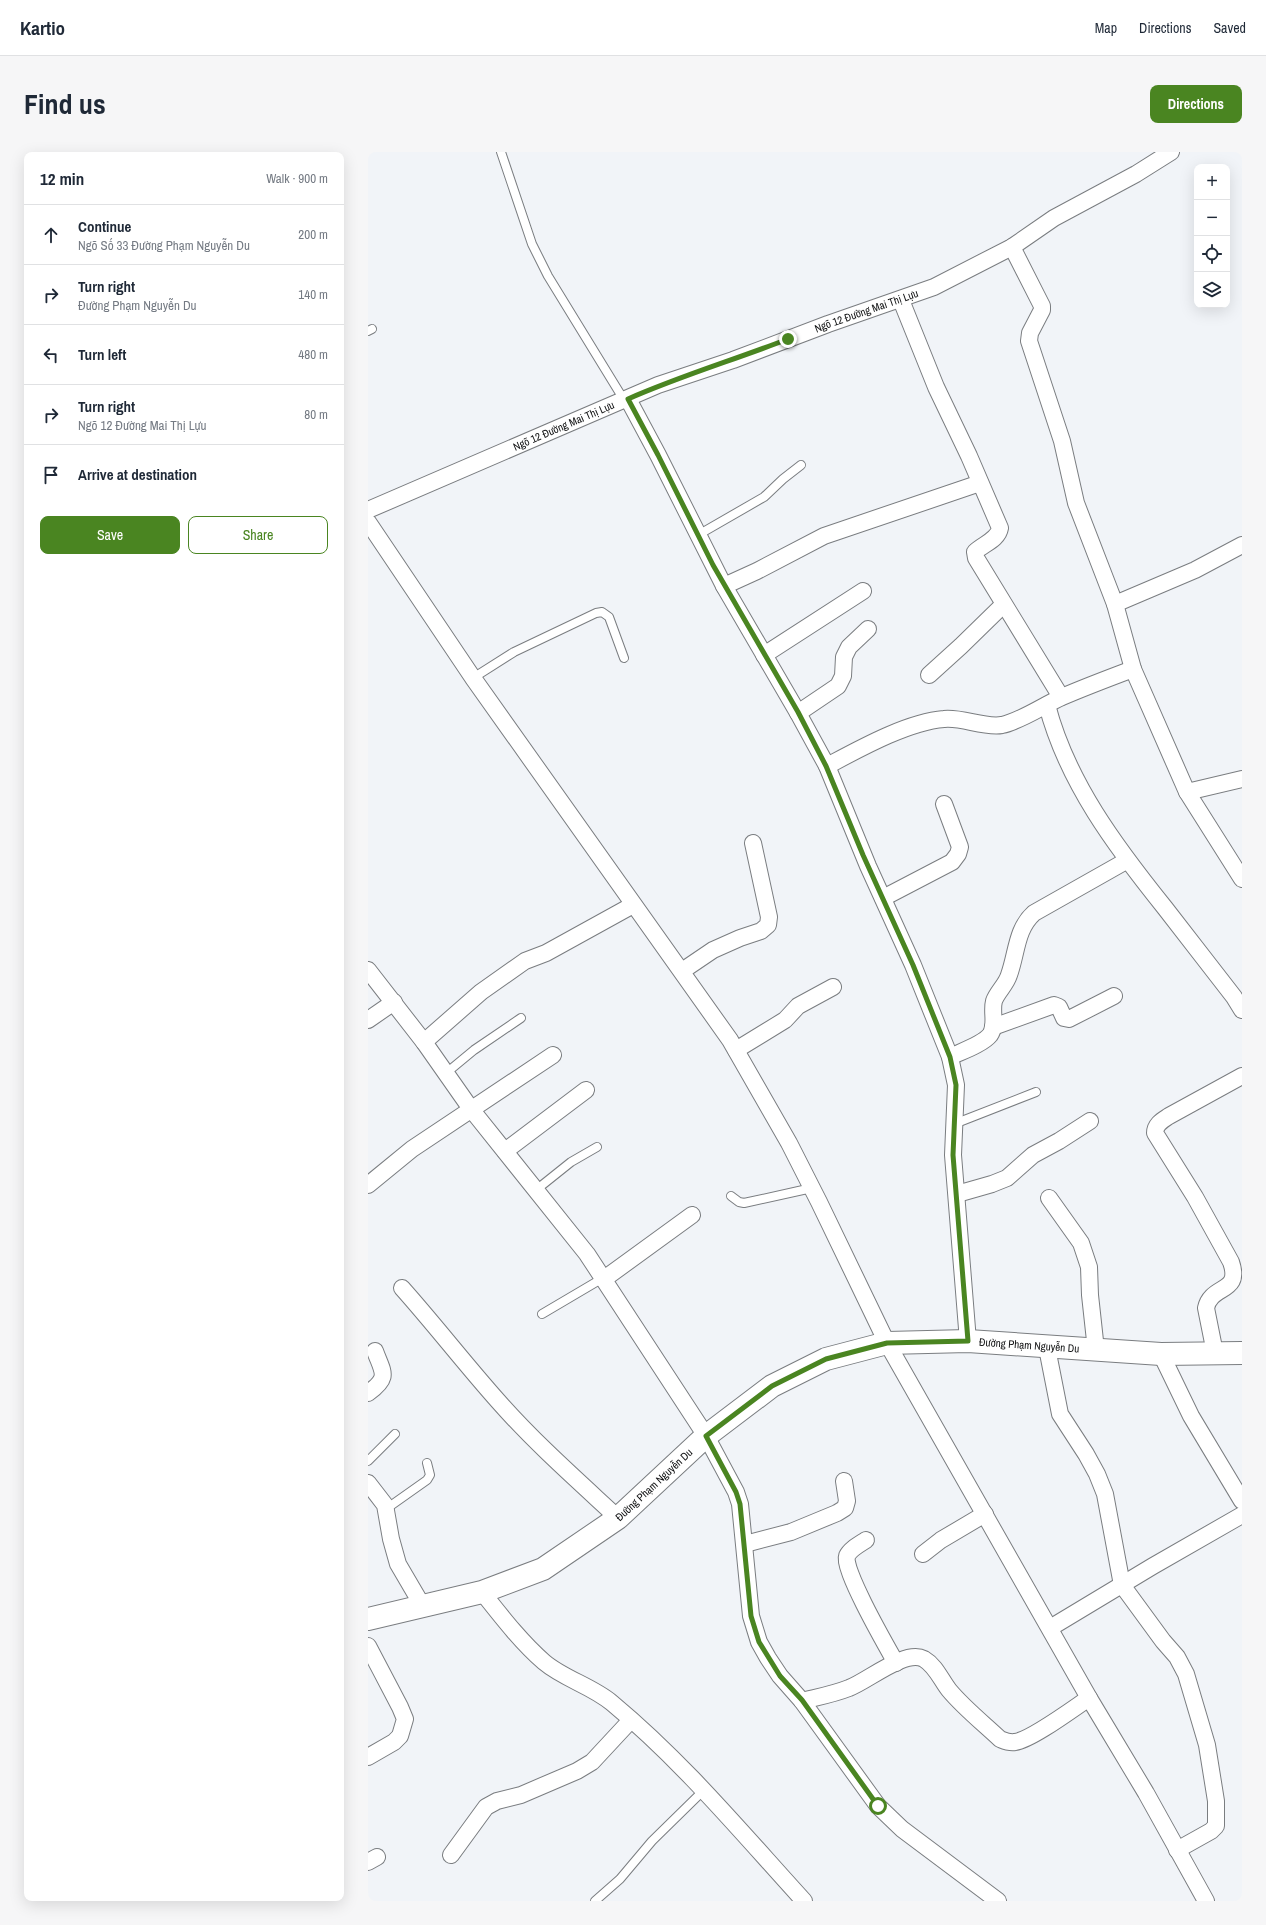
<!DOCTYPE html>
<html lang="en">
<head>
<meta charset="utf-8">
<style>
	body { margin:0; font-family:"Archivo Narrow",sans-serif; background:#f6f6f7; color:#1f2937 }
	.controls { position:absolute; right:12px; top:12px; display:grid; overflow:hidden; border-radius:8px; box-shadow:0 4px 16px #0002 }
	.controls button { width:36px; height:36px; display:grid; place-items:center; padding:0; border:0; border-bottom:1px solid #e0e1e3; background:#fff; color:#1f2937; font:20px sans-serif }
	.stop { position:absolute; width:12px; height:12px; margin:-9px; border:3px solid #4a8521; border-radius:50%; background:#fff }
	.stop.end { background:#4a8521; border-color:#fff; box-shadow:0 1px 4px #0008 }
	.list { margin:0; padding:0; list-style:none }
	h2 { display:flex; justify-content:space-between; align-items:center; height:52px; margin:0; padding:0 16px; font-size:17px }
	h2 small { font-size:13px; font-weight:400; color:#747a83 }
	.list li { display:grid; grid-template-columns:26px 1fr auto; gap:12px; align-items:center; box-sizing:border-box; height:60px; padding:0 16px; border-top:1px solid #e0e1e3 }
	.list b { display:block; font-size:15px; white-space:nowrap }
	.list p { margin:0; font-size:13px; white-space:nowrap; color:#747a83 }
	.list em { font-size:13px; font-style:normal; color:#747a83 }
	.actions { display:flex; gap:8px; padding:12px 16px }
	.actions a { flex:1; padding:9px 0; border:1px solid #4a8521; border-radius:8px; text-align:center; font-size:14px; color:#4a8521 }
	.actions .main { background:#4a8521; color:#fff }
	.icon { flex:none; width:22px; height:22px; fill:none; stroke:currentColor; stroke-width:2; stroke-linecap:round; stroke-linejoin:round }
	.map { position:relative; flex:none; width:874px; height:1749px; overflow:hidden; border-radius:8px }
	header { display:flex; align-items:center; gap:24px; box-sizing:border-box; height:56px; padding:0 20px; background:#fff; border-bottom:1px solid #e0e1e3 }
	header strong { font-size:19px }
	nav { display:flex; gap:22px; margin-inline-start:auto; font-size:14px }
	.intro { display:flex; align-items:center; justify-content:space-between; box-sizing:border-box; height:96px; padding:0 24px }
	h1 { margin:0; font-size:28px }
	.button { padding:10px 18px; border-radius:8px; background:#4a8521; color:#fff; font-size:14px; font-weight:700 }
	main { display:flex; gap:24px; padding:0 24px }
	aside { flex:1; background:#fff; border-radius:8px; box-shadow:0 4px 16px #0002 }
	.map>svg:first-child { display:block }
	.lines { fill:none; stroke-linecap:round; stroke-linejoin:round }
	.lane-casing { stroke:#7a7d80; stroke-width:10 }
	.street-casing { stroke:#7a7d80; stroke-width:18 }
	.secondary-casing { stroke:#7a7d80; stroke-width:24 }
	.lane { stroke:#fff; stroke-width:8 }
	.street { stroke:#fff; stroke-width:16 }
	.secondary { stroke:#fff; stroke-width:22 }
	.route { stroke:#4a8521; stroke-width:5 }
	.labels { text-anchor:middle; dominant-baseline:central; stroke-width:3.5; stroke-linejoin:round; paint-order:stroke }
	.street-label { font-size:11px; fill:#101112; stroke:#fff }
</style>
</head>
<body>
<header>
<strong>Kartio</strong>
<nav><a>Map</a><a>Directions</a><a>Saved</a></nav>
</header>
<div class="intro"><h1>Find us</h1><a class="button">Directions</a></div>
<main>
<aside>
<h2>12 min<small>Walk · 900 m</small></h2>
<ul class="list">
<li><svg class="icon" aria-label="ahead" viewBox="0 0 24 24"><path d="M12 20V5M6 11l6-6 6 6"/></svg><div><b>Continue</b><p>Ngõ Số 33 Đường Phạm Nguyễn Du</p></div><em>200 m</em></li>
<li><svg class="icon" aria-label="right" viewBox="0 0 24 24"><path d="M7 20v-9h11M14 6l5 5-5 5"/></svg><div><b>Turn right</b><p>Đường Phạm Nguyễn Du</p></div><em>140 m</em></li>
<li><svg class="icon" aria-label="left" viewBox="0 0 24 24"><path d="M17 20v-9H6M10 6l-5 5 5 5"/></svg><div><b>Turn left</b></div><em>480 m</em></li>
<li><svg class="icon" aria-label="right" viewBox="0 0 24 24"><path d="M7 20v-9h11M14 6l5 5-5 5"/></svg><div><b>Turn right</b><p>Ngõ 12 Đường Mai Thị Lựu</p></div><em>80 m</em></li>
<li><svg class="icon" aria-label="arrive" viewBox="0 0 24 24"><path d="M6 21V4h12l-3 4 3 4H6"/></svg><div><b>Arrive at destination</b></div></li>
</ul>
<div class="actions"><a class="main">Save</a><a>Share</a></div>
</aside>
<div class="map">
<svg width="874" height="1749" viewBox="0 0 874 1749">
	<rect width="100%" height="100%" fill="#f1f4f8"/>
	<g class="lines">
		<defs>
			<path id="lane" d="M133 0 164 92 180 124 256 248
				M0 179 4 177
				M330 383 396 345 415 327 433 313
				M105 526 146 500 228 461 234 460 241 465 256 506
				M77 922 106 898 153 866
				M586 972 668 940
				M168 1038 203 1010 229 995
				M363 1044 371 1050 376 1051 444 1036
				M174 1162 235 1126
				M0 1309 27 1282
				M18 1357 59 1328 62 1323 59 1311
				M227 1749 252 1727 284 1689 336 1638"/>
			<g id="street">
				<path d="M644 95 674 154V158L662 181 661 189 694 289 708 351 747 452 765 517 819 640 874 727"/>
				<path d="M533 148 568 235 601 304 632 376C630 388 615 392 607 400L608 406 693 545"/>
				<path d="M260 247 290 303 356 434 430 561 459 614 500 714 545 813 582 905 588 933 585 1003 600 1189"/>
				<path id="s1" d="M0 358 290 233 365 208 460 172 566 135 644 95 686 66 768 22 803 0"/>
				<path d="M0 370 105 526 362 888 421 991 451 1050 519 1191 721 1546 778 1641 838 1749"/>
				<path d="M356 434 389 419 456 384 612 331"/>
				<path d="M747 452 827 418 874 393"/>
				<path d="M396 503 495 439"/>
				<path d="M561 523 593 494 635 453"/>
				<path d="M679 553C699 630 748 695 797 756 820 786 843 815 866 845L874 858"/>
				<path d="M430 561 470 534 475 524 476 505 481 495 500 477"/>
				<path d="M459 614C491 597 539 570 576 567 595 565 615 576 634 573 653 569 676 553 694 545 717 535 741 526 765 517"/>
				<path d="M819 640 874 627"/>
				<path d="M515 746 584 710 590 702 592 695 576 652"/>
				<path d="M0 818 56 890 103 957 219 1102 338 1284 368 1340 372 1352 383 1464 391 1490 400 1506 412 1524 434 1549 510 1654 534 1677 630 1749"/>
				<path d="M314 819 345 798 372 786 393 779 400 773 401 765 385 691"/>
				<path d="M0 868 26 850"/>
				<path d="M625 875 686 853 691 855 696 866 701 867 746 844"/>
				<path d="M56 890 113 840 157 809 178 801 265 753"/>
				<path d="M368 898 417 868 430 854 465 835"/>
				<path d="M582 905C592 900 615 892 622 883 629 873 623 860 626 849 629 840 638 833 641 823 649 801 648 777 666 761L758 709"/>
				<path d="M137 999 218 938"/>
				<path d="M0 1033 44 997 185 903"/>
				<path d="M589 1042 624 1032 639 1026 665 1003 691 989 722 969"/>
				<path d="M681 1046 713 1091 721 1115 722 1143 728 1198"/>
				<path d="M236 1127 324 1063"/>
				<path d="M34 1136C67 1173 97 1212 130 1249 167 1291 209 1328 250 1366"/>
				<path d="M679 1196 692 1262 718 1302 729 1322 737 1342 754 1433 795 1489 809 1505 818 1522 839 1593 848 1649V1674L843 1679 809 1698"/>
				<path d="M847 1201 838 1156C843 1132 874 1142 863 1110L827 1045 787 981C787 972 795 968 801 964L874 924"/>
				<path d="M793 1202 823 1264 874 1349"/>
				<path d="M0 1241C22 1225 15 1221 7 1199"/>
				<path d="M0 1331 17 1353 23 1387 30 1412 54 1453"/>
				<path d="M498 1388C492 1392 482 1397 479 1404 474 1417 519 1495 528 1511"/>
				<path d="M377 1392 423 1380 469 1361 477 1356 479 1349 476 1329"/>
				<path d="M555 1402 573 1388 617 1362"/>
				<path d="M114 1440C133 1464 153 1490 176 1510 196 1527 224 1534 244 1551 315 1610 374 1681 436 1749"/>
				<path d="M682 1476 785 1414 874 1363"/>
				<path d="M0 1494 32 1555 37 1567 32 1584 26 1590 0 1605"/>
				<path d="M434 1549C450 1545 466 1542 481 1536 500 1529 537 1497 556 1507 568 1514 573 1528 581 1538 596 1556 615 1571 632 1587 637 1589 641 1591 647 1590 663 1588 706 1556 721 1546"/>
				<path d="M83 1703 118 1655 129 1649 153 1643 209 1619 224 1610 263 1568"/>
				<path d="M0 1710 9 1705"/>
			</g>
			<g id="secondary">
				<path id="s2" d="M0 1467 114 1440 175 1417 250 1366 338 1284 404 1234 458 1207 519 1191 600 1189 793 1202 874 1201"/>
			</g>
		</defs>
		<use href="#lane" class="lane-casing"/>
		<use href="#street" class="street-casing"/>
		<use href="#secondary" class="secondary-casing"/>
		<use href="#lane" class="lane"/>
		<use href="#street" class="street"/>
		<use href="#secondary" class="secondary"/>
	</g>
	<g class="lines">
		<path class="route" d="M420 187C366 208 312 224 260 247L290 303 345 413 430 560 458 614 495 703 545 813 582 905 588 933 585 1003 600 1189 519 1191 458 1207 404 1234 338 1284 368 1340 372 1352 383 1464 391 1490 412 1524 434 1548 510 1654"/>
	</g>
	<g class="labels">
		<g class="street-label">
			<text stroke="none"><textPath href="#s1" startOffset="537">Ngõ 12 Đường Mai Thị Lựu</textPath></text>
			<text stroke="none"><textPath href="#s1" startOffset="213">Ngõ 12 Đường Mai Thị Lựu</textPath></text>
			<text stroke="none"><textPath href="#s2" startOffset="742">Đường Phạm Nguyễn Du</textPath></text>
			<text stroke="none"><textPath href="#s2" startOffset="322">Đường Phạm Nguyễn Du</textPath></text>
		</g>
	</g>
</svg>
<div class="controls">
<button>+</button>
<button>−</button>
<button><svg class="icon" aria-label="locate" viewBox="0 0 24 24"><circle cx="12" cy="12" r="6"/><path d="M12 2v4M12 18v4M2 12h4M18 12h4"/></svg></button>
<button><svg class="icon" aria-label="layers" viewBox="0 0 24 24"><path d="M12 4l9 5-9 5-9-5zM3 14l9 5 9-5"/></svg></button>
</div>
<div class="stop" style="left:510px;top:1654px"></div>
<div class="stop end" style="left:420px;top:187px"></div>
</div>
</main>
</body>
</html>
